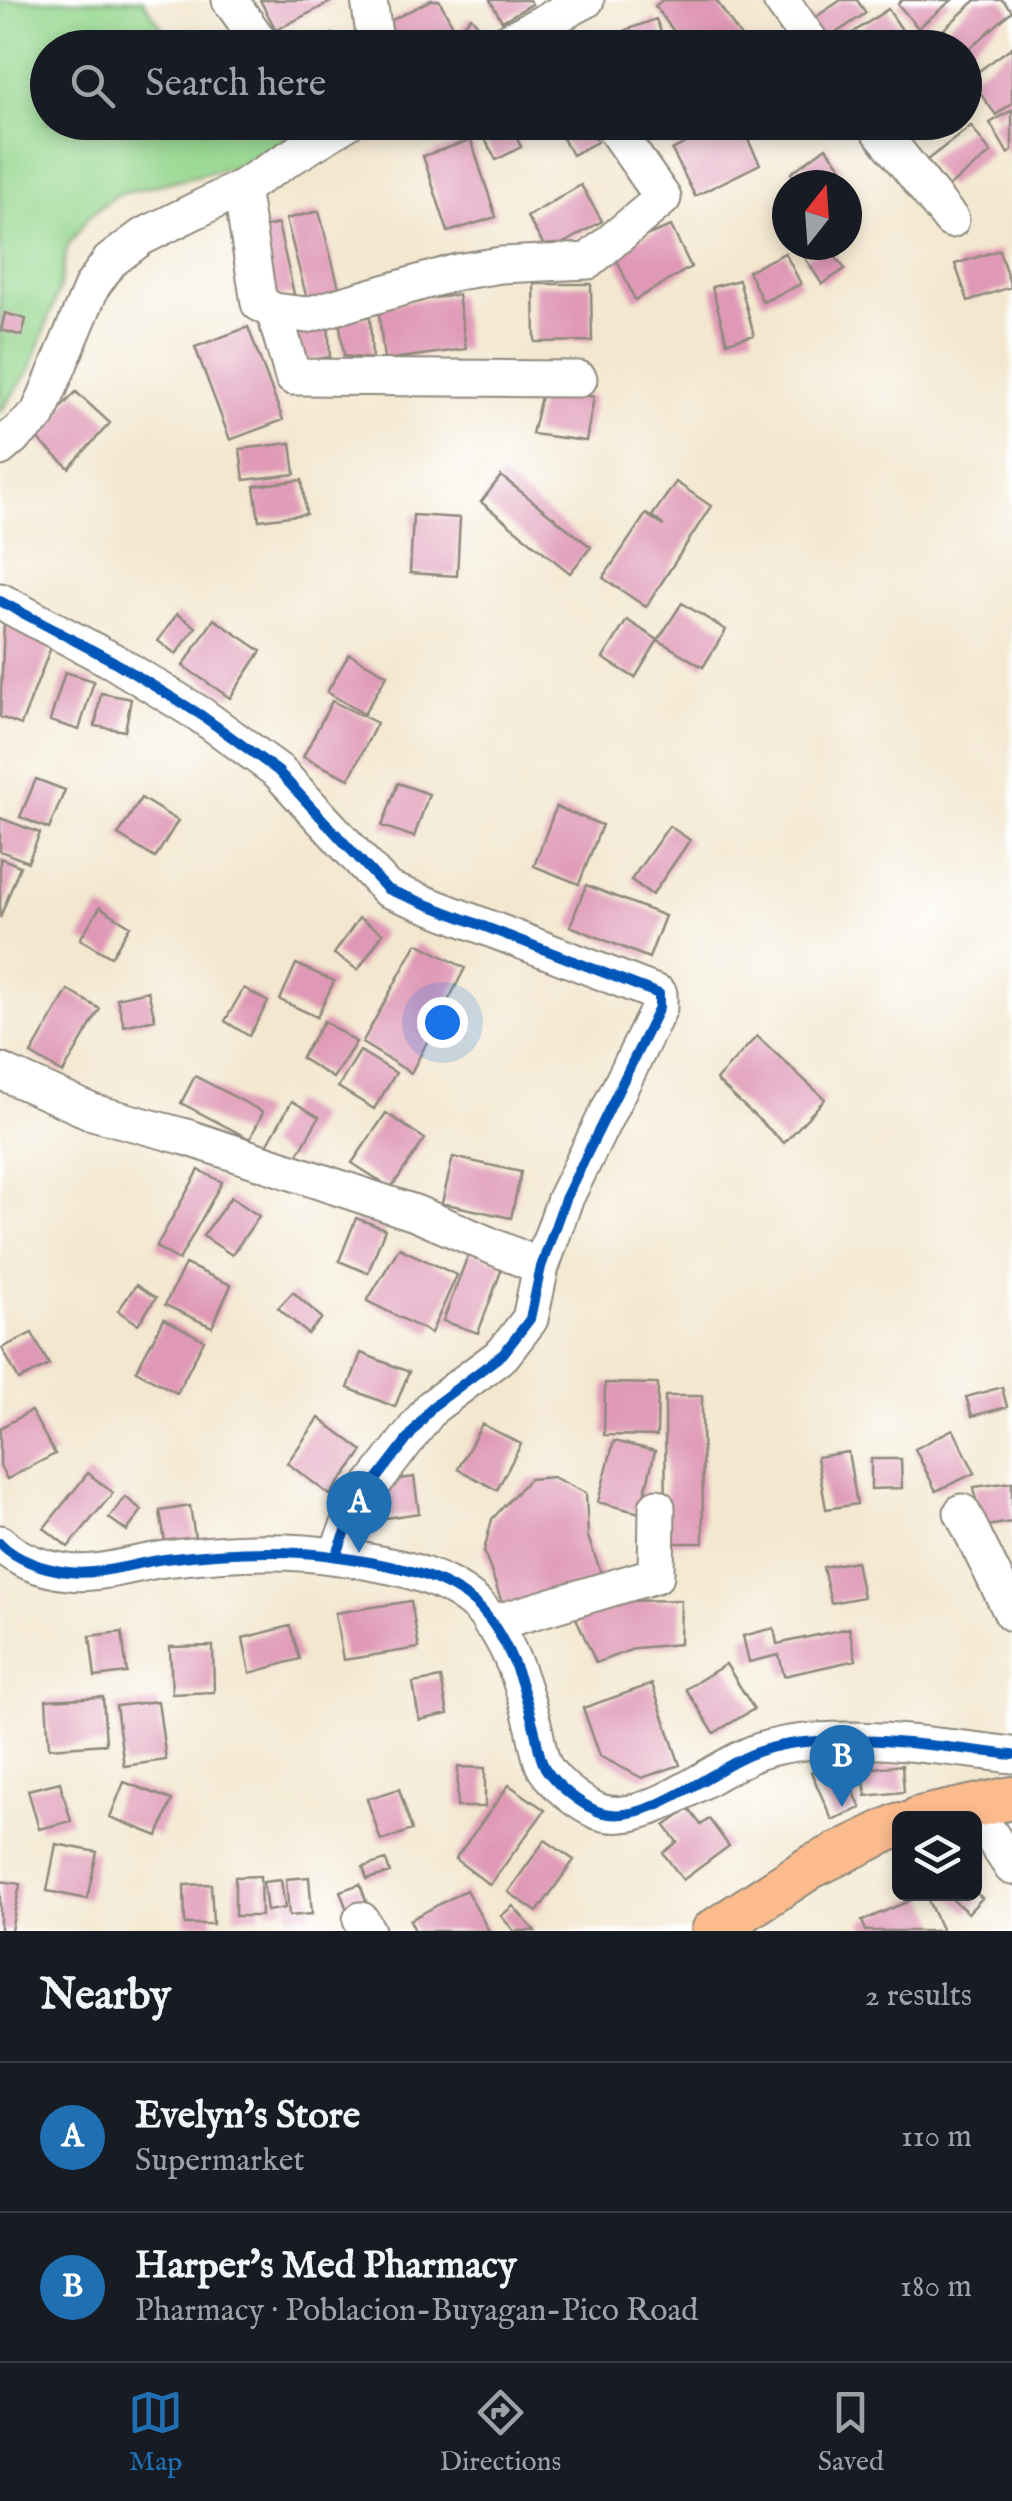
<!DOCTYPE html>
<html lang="en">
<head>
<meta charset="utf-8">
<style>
	body { margin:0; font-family:"IM FELL English",serif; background:#242831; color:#f1f3f6 }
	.controls { position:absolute; right:30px; bottom:30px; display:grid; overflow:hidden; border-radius:15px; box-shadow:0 5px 15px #0003 }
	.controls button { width:90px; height:90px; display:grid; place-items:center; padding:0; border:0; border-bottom:2px solid #363941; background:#171b24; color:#f1f3f6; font:50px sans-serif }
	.compass { position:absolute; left:772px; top:170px; width:90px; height:90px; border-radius:50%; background:#171b24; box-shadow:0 5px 15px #0003; rotate:17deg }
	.you { position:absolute; left:442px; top:1022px; width:35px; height:35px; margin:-25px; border:8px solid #fff; border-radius:50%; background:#1a73e8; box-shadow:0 0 0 15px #1a73e833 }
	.badge { display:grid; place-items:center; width:65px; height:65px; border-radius:50%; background:#1f6fb2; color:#fff; font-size:32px; font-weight:700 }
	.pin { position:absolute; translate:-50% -82px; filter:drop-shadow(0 2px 5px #0008) }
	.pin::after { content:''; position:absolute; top:52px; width:35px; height:30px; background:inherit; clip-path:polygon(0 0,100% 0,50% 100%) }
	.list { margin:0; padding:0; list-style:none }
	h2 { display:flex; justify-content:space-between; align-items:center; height:130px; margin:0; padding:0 40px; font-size:42px }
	h2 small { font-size:32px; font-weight:400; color:#9ea1a6 }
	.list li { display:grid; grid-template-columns:65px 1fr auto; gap:30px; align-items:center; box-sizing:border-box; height:150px; padding:0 40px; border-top:2px solid #363941 }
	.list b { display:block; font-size:38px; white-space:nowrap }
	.list p { margin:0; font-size:32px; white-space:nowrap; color:#9ea1a6 }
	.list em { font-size:32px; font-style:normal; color:#9ea1a6 }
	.icon { flex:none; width:55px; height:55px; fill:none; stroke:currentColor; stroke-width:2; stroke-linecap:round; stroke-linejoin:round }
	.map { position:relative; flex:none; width:1012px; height:1931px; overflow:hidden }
	.search { position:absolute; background:#171b24; box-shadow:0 5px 15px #0003; left:30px; right:30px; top:30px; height:110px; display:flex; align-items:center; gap:25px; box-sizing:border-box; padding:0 35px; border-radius:55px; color:#9ea1a6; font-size:38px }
	.sheet { height:430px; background:#171b24 }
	nav { display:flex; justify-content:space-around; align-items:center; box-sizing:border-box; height:140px; border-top:2px solid #363941; background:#171b24; font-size:28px; color:#9ea1a6 }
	nav a { display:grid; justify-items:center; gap:5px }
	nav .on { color:#1f6fb2 }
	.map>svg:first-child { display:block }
	.green { fill:#96d78f; stroke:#60815d; stroke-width:2.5 }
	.building { fill:#df99b6 }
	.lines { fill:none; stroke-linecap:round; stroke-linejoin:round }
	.minor-casing { stroke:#8f897d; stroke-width:39 }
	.major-casing { stroke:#8f897d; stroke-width:46 }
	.minor { stroke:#fff; stroke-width:35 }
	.major { stroke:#fbbb8d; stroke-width:42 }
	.cycleway-casing { stroke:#fff; stroke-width:16 }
	.cycleway { stroke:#0057b8; stroke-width:10 }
</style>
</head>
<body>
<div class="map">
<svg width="1012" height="1931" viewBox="0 0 1012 1931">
	<rect width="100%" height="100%" fill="#fff"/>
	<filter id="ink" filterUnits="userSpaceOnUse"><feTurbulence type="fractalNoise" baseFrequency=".01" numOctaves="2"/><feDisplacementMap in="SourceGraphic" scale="20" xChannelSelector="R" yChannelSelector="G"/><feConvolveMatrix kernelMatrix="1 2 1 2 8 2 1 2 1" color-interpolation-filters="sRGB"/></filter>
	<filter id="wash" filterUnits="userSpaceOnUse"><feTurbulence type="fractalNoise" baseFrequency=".0048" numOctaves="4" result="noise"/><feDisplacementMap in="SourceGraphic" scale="40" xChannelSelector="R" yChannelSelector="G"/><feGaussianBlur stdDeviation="2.25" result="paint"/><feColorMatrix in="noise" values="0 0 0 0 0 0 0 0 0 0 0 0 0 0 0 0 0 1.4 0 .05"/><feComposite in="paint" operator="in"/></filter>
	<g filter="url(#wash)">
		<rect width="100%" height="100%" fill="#f3e7cf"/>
		<path class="green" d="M0 0H143L169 38 193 47 48 48V122L274 123 291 141 249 163 116 195 88 217 67 247 59 290 30 370 0 412Z"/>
		<g id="blocks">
			<path class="building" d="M260 0H335L276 30Z
				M431 0H439L463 44 382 48 390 21Z
				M490 0H529L532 4 502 21Z
				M663 0H716L742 39 728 48H686L655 6Z
				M841 0H857L866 13 821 43 807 23Z
				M902 0H952L918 28 898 4Z
				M976 0H1002L1012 11 964 54V48H923Z
				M888 9 906 36 889 48H830Z
				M471 17 486 34 474 45 459 29Z
				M656 19 667 48H633L626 30Z
				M332 34 344 48H315Z
				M612 35 617 48H588V44Z
				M1012 47V103L996 115 969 78Z
				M1012 110V151L1008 154 990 123Z
				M476 122H509L521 147 496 160Z
				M572 122H587L597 142 572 155 558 130Z
				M726 122H739L760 164 695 196 672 150Z
				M971 126 991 153 948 187 927 160Z
				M471 140 496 217 448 232 423 156Z
				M826 147 842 168 821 185H800L791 173Z
				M581 185 602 221 548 252 527 217Z
				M319 211 341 295 308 303 286 219Z
				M278 224 294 294 268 300 252 230Z
				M671 226 691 267 635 300 612 249Z
				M826 245 845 269 822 284 805 258Z
				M999 250 1011 287 968 301 955 264Z
				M785 253 801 284 763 302 748 271Z
				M739 280 754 335 727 342 712 287Z
				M534 284H591L592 341 535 342Z
				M458 295 466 349 384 360 378 305Z
				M338 311 370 317 372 359 344 356Z
				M5 313 26 319 22 336 1 330Z
				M328 318 330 357 301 362 294 328Z
				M248 327 283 420 230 440 195 347Z
				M543 388 594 397 586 441 532 434Z
				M76 392 110 423 69 468 34 436Z
				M291 443 295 474 244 480 240 449Z
				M501 476 591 547 570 573 481 502Z
				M302 480 306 514 259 520 254 486Z
				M676 482 711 506 646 607 603 578 646 514 664 526 652 516Z
				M413 515 460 518 457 576 410 573Z
				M682 603 726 630 703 667 658 640Z
				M177 614 196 627 176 654 158 641Z
				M214 619 261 651 230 698 183 666Z
				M627 620 658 640 635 678 603 658Z
				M4 624 53 642 21 725 0 717Z
				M349 654 387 675 364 714 327 692Z
				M65 672 94 681 79 730 50 721Z
				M101 693 131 699 125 731 95 726Z
				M332 701 377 723 349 779 303 757Z
				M36 779 65 790 49 829 20 817Z
				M398 783 429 794 414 837 382 826Z
				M141 798 178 821 155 858 118 835Z
				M556 807 602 825 579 884 534 866Z
				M0 818 40 833 28 862 0 851Z
				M669 826 690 840 652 895 631 880Z
				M0 858 20 866 0 918Z
				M586 885 665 916 649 958 570 926Z
				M100 907 130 926 111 957 80 939Z
				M359 918 383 933 358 970 334 954Z
				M417 943 465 968 411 1073 362 1043Z
				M296 964 334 981 317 1017 280 1000Z
				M244 988 268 1002 249 1036 225 1021Z
				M68 990 100 1009 63 1073 31 1054Z
				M148 991 155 1019 124 1026 117 998Z
				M324 1021 356 1042 333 1078 301 1058Z
				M757 1036 825 1099 784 1143 716 1080Z
				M360 1051 396 1073 374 1109 338 1087Z
				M195 1076 263 1112 250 1139 181 1103Z
				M292 1101 319 1117 294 1161 267 1145Z
				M386 1113 425 1139 391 1188 352 1163Z
				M453 1157 521 1172 511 1218 442 1203Z
				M199 1170 222 1182 179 1260 156 1247Z
				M231 1197 259 1216 232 1255 203 1236Z
				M356 1218 385 1229 368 1273 339 1261Z
				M399 1248 457 1275 431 1333 367 1301Z
				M470 1250 504 1263 478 1333 443 1321Z
				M185 1264 231 1285 212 1327 165 1305Z
				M136 1285 156 1298 138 1324 118 1311Z
				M293 1292 322 1318 308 1334 278 1308Z
				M164 1319 204 1340 177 1393 136 1371Z
				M32 1333 49 1365 19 1380 2 1348Z
				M361 1353 409 1372 395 1407 348 1388Z
				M605 1383 658 1384 657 1436 604 1435Z
				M1002 1387 1007 1407 972 1416 966 1397Z
				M665 1396H702L703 1543H666Z
				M31 1411 55 1454 7 1479 0 1466V1428Z
				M319 1418 363 1451 330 1495 287 1463Z
				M482 1424 521 1444 497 1490 458 1469Z
				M953 1429 975 1473 936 1491 915 1449Z
				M614 1441 655 1451 640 1513 598 1502Z
				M848 1452 857 1504 826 1509 817 1457Z
				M871 1459H901L902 1488 871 1489Z
				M88 1473 113 1493 68 1547 44 1528Z
				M414 1477 419 1513 386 1518 381 1482Z
				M553 1477 586 1493 588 1537 604 1581 503 1606 484 1551 492 1519 529 1479Z
				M1012 1482V1522L980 1527 974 1487Z
				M125 1497 142 1510 127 1531 109 1518Z
				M190 1506 196 1544 166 1548 160 1511Z
				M856 1561 863 1597 831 1603 823 1567Z
				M681 1600 680 1644 636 1648 596 1663 576 1618 623 1601Z
				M411 1601 419 1648 343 1660 335 1613Z
				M290 1626 300 1659 250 1673 243 1638Z
				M774 1628 777 1644 849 1628 856 1660 784 1676 779 1655 749 1662 743 1636Z
				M122 1632 127 1673 95 1677 90 1636Z
				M213 1646 214 1692 172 1694 170 1647Z
				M726 1664 754 1709 714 1733 686 1689Z
				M441 1678 448 1714 419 1720 413 1683Z
				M652 1684 680 1765 642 1778 600 1756 583 1708Z
				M103 1697 106 1744 49 1748 46 1700Z
				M158 1701 166 1760 124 1766 116 1706Z
				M840 1760 861 1808 832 1820 811 1772Z
				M902 1765 904 1792 866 1796 863 1769Z
				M458 1767 485 1768V1807H457Z
				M60 1782 71 1821 39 1829 28 1790Z
				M124 1782 172 1800 158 1836 110 1817Z
				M509 1785 545 1810 490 1885 455 1859Z
				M399 1789 412 1830 381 1841 367 1799Z
				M689 1809 701 1825 709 1819 729 1846 683 1880 663 1853 677 1842 665 1826Z
				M545 1840 574 1860 537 1912 508 1892Z
				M56 1844 97 1852 87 1899 47 1891Z
				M386 1860 390 1873 367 1879 363 1867Z
				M260 1876 261 1916H235V1877Z
				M309 1877 312 1914 289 1916 286 1879Z
				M281 1880 285 1908 267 1911 263 1882Z
				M0 1881 20 1884 11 1931H0Z
				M211 1884 213 1924H185L184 1885Z
				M360 1884 367 1904 347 1910 340 1891Z
				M466 1890 489 1931H415L410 1920Z
				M974 1891 982 1898 968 1913 946 1894Z
				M925 1894 942 1931H866L862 1921Z
				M513 1906 535 1931H514L501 1916Z"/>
		</g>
	</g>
	<g filter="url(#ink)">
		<use href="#blocks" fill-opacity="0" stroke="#8f897d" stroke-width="2.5"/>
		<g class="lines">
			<defs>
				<path id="minor" d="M230 0 264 48
					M369 0 376 48
					M781 0 815 48
					M495 48 586 0
					M873 122 951 220
					M241 188 259 303 274 311 307 315 457 272 501 265 588 261 663 198 610 122
					M274 311 293 377 579 379
					M0 448 38 415 92 286 110 261 142 237 241 188 348 122
					M0 601 113 661 201 715 278 771 387 889 659 994V1008L565 1199 541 1267 530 1319 503 1354 432 1407 357 1505 336 1556
					M0 1071 92 1112 186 1137 415 1213 541 1267
					M962 1512 1012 1613
					M0 1543C16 1560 44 1569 68 1572 98 1576 135 1563 165 1559 222 1552 282 1548 339 1557 386 1564 445 1573 480 1608 509 1639 523 1684 533 1724 537 1737 538 1756 545 1768 556 1785 579 1803 597 1811 647 1830 714 1765 763 1750 831 1729 941 1746 1012 1755
					M491 1624 656 1575 657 1507
					M970 1804 1012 1867
					M361 1920 367 1931"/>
				<path id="major" d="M919 1818 1012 1798
					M713 1931 811 1867 900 1824"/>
			</defs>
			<use href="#minor" class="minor-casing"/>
			<use href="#major" class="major-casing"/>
			<use href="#minor" class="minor"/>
			<use href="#major" class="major"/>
			<defs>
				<path id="cycleway" d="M0 601 113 661 201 715 278 771 387 889 659 994V1008L565 1199 541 1267 530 1319 503 1354 432 1407 357 1505 336 1556
					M0 1543C16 1560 44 1569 68 1572 98 1576 135 1563 165 1559 222 1552 282 1548 339 1557 386 1564 445 1573 480 1608 509 1639 523 1684 533 1724 537 1737 538 1756 545 1768 556 1785 579 1803 597 1811 647 1830 714 1765 763 1750 831 1729 941 1746 1012 1755"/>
			</defs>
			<use href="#cycleway" class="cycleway-casing"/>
			<use href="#cycleway" class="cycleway"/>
		</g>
	</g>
</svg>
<div class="controls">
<button><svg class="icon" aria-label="layers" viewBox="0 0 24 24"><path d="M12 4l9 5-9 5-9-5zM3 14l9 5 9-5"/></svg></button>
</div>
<svg class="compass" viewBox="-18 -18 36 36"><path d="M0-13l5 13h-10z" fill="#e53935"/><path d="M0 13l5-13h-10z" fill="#9ea1a6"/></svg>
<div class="you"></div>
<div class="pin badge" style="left:359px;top:1553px">A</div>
<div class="pin badge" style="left:842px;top:1807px">B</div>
<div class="search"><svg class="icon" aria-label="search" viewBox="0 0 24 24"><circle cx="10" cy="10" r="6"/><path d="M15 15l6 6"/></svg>Search here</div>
</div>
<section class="sheet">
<h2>Nearby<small>2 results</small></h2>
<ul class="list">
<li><span class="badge">A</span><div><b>Evelyn's Store</b><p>Supermarket</p></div><em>110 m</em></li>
<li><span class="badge">B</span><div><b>Harper's Med Pharmacy</b><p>Pharmacy · Poblacion-Buyagan-Pico Road</p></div><em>180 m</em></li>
</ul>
</section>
<nav>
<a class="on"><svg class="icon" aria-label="map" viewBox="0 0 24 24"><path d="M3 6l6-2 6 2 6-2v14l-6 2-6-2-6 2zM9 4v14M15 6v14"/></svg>Map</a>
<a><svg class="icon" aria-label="directions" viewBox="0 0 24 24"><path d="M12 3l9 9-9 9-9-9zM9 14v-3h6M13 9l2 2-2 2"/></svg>Directions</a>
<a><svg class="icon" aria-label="saved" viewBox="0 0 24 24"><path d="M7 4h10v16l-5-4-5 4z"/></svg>Saved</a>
</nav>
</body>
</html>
